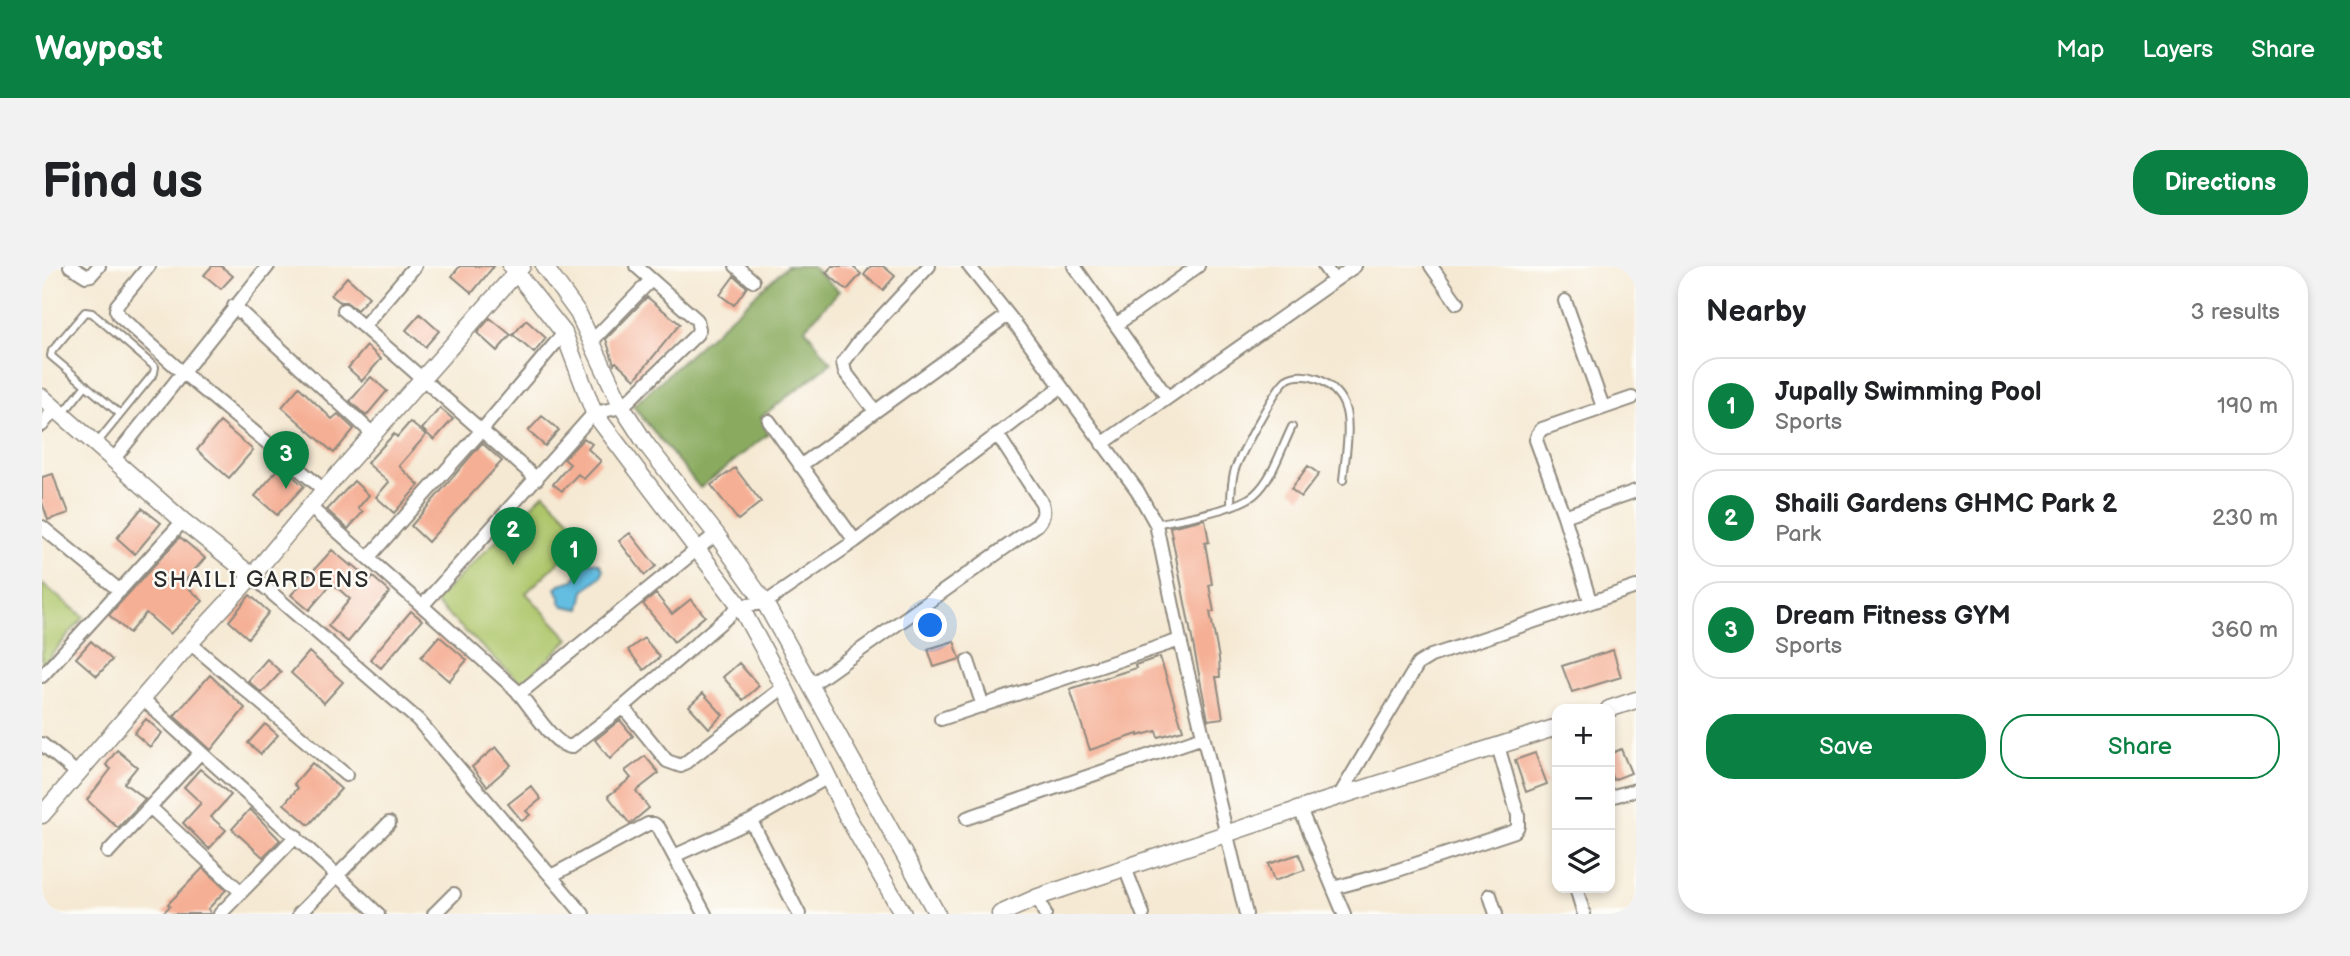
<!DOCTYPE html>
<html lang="en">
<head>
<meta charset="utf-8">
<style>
	body { margin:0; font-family:"Balsamiq Sans",sans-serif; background:#f2f2f2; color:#202124 }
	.controls { position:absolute; right:21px; bottom:21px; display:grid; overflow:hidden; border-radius:14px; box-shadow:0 4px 10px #0003 }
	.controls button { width:63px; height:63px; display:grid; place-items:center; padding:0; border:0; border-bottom:2px solid #e0e0e0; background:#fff; color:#202124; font:35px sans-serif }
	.you { position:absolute; left:889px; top:360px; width:24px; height:24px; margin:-18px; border:5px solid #fff; border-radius:50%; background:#1a73e8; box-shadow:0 0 0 10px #1a73e833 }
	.badge { display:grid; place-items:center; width:46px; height:46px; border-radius:50%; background:#0b8043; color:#fff; font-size:23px; font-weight:700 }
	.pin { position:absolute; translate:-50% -58px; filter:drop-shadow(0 2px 4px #0008) }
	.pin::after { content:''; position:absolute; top:37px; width:24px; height:21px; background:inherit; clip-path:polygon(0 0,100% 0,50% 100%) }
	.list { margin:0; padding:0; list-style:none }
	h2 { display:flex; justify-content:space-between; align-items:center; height:91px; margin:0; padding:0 28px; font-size:30px }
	h2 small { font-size:23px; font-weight:400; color:#757577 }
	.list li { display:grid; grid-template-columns:46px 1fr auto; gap:21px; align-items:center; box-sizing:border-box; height:98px; margin:0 14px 14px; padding:0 14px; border:2px solid #e0e0e0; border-radius:28px }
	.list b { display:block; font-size:26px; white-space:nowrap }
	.list p { margin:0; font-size:23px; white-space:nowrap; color:#757577 }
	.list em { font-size:23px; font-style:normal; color:#757577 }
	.actions { display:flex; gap:14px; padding:21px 28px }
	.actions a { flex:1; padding:16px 0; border:2px solid #0b8043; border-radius:28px; text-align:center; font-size:24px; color:#0b8043 }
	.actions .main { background:#0b8043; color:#fff }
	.icon { flex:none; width:38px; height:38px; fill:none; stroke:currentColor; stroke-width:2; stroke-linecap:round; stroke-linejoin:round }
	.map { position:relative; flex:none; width:1594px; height:648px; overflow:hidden; border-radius:28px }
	header { display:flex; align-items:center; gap:42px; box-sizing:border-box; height:98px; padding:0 35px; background:#0b8043; color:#fff }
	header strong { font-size:33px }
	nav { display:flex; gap:38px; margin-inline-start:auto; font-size:24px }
	.intro { display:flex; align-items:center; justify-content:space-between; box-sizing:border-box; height:168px; padding:0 42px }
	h1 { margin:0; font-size:49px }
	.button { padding:18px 32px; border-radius:28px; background:#0b8043; color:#fff; font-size:24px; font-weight:700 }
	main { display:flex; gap:42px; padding:0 42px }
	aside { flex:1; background:#fff; border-radius:28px; box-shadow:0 4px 10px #0003 }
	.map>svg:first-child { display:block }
	.green { fill:#aec66b; stroke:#6c784b; stroke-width:2 }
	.forest { fill:#8aab5f; stroke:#5a6b45; stroke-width:2 }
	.water { fill:#64bee2; stroke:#487486; stroke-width:2 }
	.building { fill:#f5af94 }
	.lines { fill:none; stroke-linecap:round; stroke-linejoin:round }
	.service-casing { stroke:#908a7f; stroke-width:10 }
	.minor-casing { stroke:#908a7f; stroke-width:16 }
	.tertiary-casing { stroke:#908a7f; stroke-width:19 }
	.service { stroke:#fff; stroke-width:6 }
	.minor { stroke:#fff; stroke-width:12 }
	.tertiary { stroke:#fff; stroke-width:16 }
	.labels { text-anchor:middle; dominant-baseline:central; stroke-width:5; stroke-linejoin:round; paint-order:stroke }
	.neighbourhood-label { font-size:23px; letter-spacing:2px; fill:#2b2b2b; stroke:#fdfcf7 }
</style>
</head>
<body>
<header>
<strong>Waypost</strong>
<nav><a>Map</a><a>Layers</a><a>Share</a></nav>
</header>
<div class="intro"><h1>Find us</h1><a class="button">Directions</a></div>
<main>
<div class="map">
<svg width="1594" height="648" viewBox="0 0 1594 648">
	<rect width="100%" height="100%" fill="#fdfcf7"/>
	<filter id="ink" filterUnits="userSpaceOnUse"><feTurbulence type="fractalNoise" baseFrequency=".0143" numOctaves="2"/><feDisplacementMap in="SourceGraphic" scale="14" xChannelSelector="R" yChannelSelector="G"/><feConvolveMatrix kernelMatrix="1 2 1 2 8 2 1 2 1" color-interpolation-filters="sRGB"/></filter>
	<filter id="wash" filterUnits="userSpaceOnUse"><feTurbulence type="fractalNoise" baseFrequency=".00686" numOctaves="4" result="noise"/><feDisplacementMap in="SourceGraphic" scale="28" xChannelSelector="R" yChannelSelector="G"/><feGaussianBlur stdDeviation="1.57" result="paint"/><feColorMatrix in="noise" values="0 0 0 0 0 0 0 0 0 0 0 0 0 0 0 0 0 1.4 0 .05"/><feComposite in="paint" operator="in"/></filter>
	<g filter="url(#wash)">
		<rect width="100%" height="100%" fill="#f5e9d3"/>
		<path class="green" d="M502 227 544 270 484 327 527 373 480 418 392 336Z
			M0 318 42 351 0 400Z"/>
		<path class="forest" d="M745 0H770L797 25 763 62 789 97 719 151 726 168 658 222 591 140Z"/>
		<path class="water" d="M545 295 557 297 561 303 560 309 542 325 538 343 522 340 518 336V331L514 322 518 318 532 314Z"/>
		<g id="blocks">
			<path class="building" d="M170 0H179L191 10 179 23 162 9Z
				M418 0H452L430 27 410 10Z
				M790 0H810L819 8 805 24 784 7Z
				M829 0H841L853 10 841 24 822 9Z
				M692 10 705 21 692 39 678 29Z
				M305 11 327 31 315 44 304 36H298L289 29Z
				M605 31 638 58 593 113 574 96 572 98 564 73Z
				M378 48 397 65 383 81 364 64Z
				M448 52 469 69 455 85 435 67Z
				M484 54 504 72 492 87 471 69Z
				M325 80 339 93 320 115 306 102Z
				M329 111 345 125 324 150 308 135Z
				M257 121 290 153 296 148 312 163 292 187 240 141Z
				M398 142 411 153 392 174 380 163Z
				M500 150 517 164 503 180 486 165Z
				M178 156 211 184 187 212 155 184Z
				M368 156 384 169 357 200 377 219 352 247 334 231 347 216 325 197 352 168 355 171Z
				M542 172 550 178 546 183 559 195 542 213 536 208 520 225 511 218 528 198 522 193Z
				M440 177 460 195 386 276 369 260Z
				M239 200 262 220 235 249 213 230Z
				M1266 200 1277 208 1259 231 1249 223Z
				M693 202 719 236 696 254 669 219Z
				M11 208 20 235 22 234 27 247 6 254 0 236V211Z
				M312 215 327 229 316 242 321 246 306 263 285 244Z
				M100 242 119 257 93 288 75 272Z
				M1163 253 1167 276 1163 277 1170 318 1167 319 1172 346H1168L1177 392 1178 411H1174L1181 452 1166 454 1128 261Z
				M588 267 614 300 603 309 577 275Z
				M138 271 163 292 141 317 161 335 128 368 104 347 87 367 67 349Z
				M290 284 309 300 310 298 329 314 331 311 348 326 306 376 286 360 308 333 290 317 267 344 249 329Z
				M614 328 630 348 649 333 663 350 632 376 601 338Z
				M208 329 227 346 206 372 187 355Z
				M369 345 380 354 339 402 328 393Z
				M397 370 425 394 407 415 379 391Z
				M602 372 618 391 602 404 586 384Z
				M49 375 70 394 55 410 34 392Z
				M912 375 918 393 892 401 886 383Z
				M1571 384 1579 411 1530 426 1520 400Z
				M267 386 301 416 282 437 249 407Z
				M1118 391 1141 464 1116 471 1114 465 1096 470V468L1048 484 1028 423 1094 402 1093 399Z
				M225 393 239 406 220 427 206 415Z
				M697 397 717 420 701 434 681 411Z
				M168 409 203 442 169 484 132 450Z
				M661 427 681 449 667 462 647 440Z
				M104 453 120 467 108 481 92 467Z
				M578 454 591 470 568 493 553 474Z
				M223 458 236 469 219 488 206 477Z
				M454 481 469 499 445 520 430 501Z
				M1579 483 1589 507 1571 514 1568 506V488Z
				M75 484 95 501 82 517 103 533 76 562 45 534 69 503 64 499Z
				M1493 487 1505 518 1484 526 1473 494Z
				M603 490 617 507 594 525 607 542 588 558 566 530 589 512 583 505Z
				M270 497 299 523 267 559 242 538 256 522 252 518Z
				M158 503 189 529 169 551 184 564 167 583 141 557 159 537 142 521Z
				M489 520 499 533 484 545 488 549 480 555 466 538Z
				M208 543 238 574 221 591 190 563Z
				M1257 588 1263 604 1232 615 1226 598Z
				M161 602 184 624 166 643 169 648H120L128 640 126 638Z"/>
		</g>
	</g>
	<g filter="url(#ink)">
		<use href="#blocks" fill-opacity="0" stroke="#908a7f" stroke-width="2"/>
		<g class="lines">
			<defs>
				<path id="service" d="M21 148 44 119
					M55 177 112 107 113 101 50 47 43 46 10 85 9 90 78 148
					M1189 240C1189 228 1189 215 1193 203 1200 186 1232 124 1244 114 1253 108 1266 109 1276 113 1286 117 1298 128 1302 139 1310 157 1303 193 1301 214
					M1114 258C1139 252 1195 244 1213 228 1231 212 1239 183 1250 161"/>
				<path id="minor" d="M28 0 44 10 49 9 57 0
					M107 0 75 39 74 44 77 50 140 106 282 224
					M694 0 711 15
					M927 0 975 60 1095 224 1114 258 1138 374 1204 648
					M1032 0 1125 131
					M1282 0 1292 14
					M1389 0 1415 37
					M1523 35 1561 141
					M192 40 331 168
					M302 44 495 213
					M1075 58 1156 0
					M322 60 373 0
					M550 75 609 14
					M833 145 803 106 801 97 818 74 887 0
					M727 155 813 275
					M0 159 13 142
					M1060 178 1313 0
					M71 194 226 0
					M758 200 966 49
					M268 241C337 302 406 362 474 424 488 438 510 479 529 481L581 441 698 340 723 337 813 275 1019 121
					M1522 250 1594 225
					M0 261 78 325
					M326 292 440 164 522 67
					M210 310 376 454 541 648
					M1548 335 1522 250 1494 174 1496 168 1500 163 1590 132
					M381 339 552 147 580 141 655 68 657 63 655 54 594 0
					M148 377 304 509
					M926 395 941 440
					M0 410 141 255
					M769 419 995 259C1001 252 1003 247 1000 237L955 168
					M477 428 674 268
					M100 432C178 506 259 574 336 648
					M581 441 625 495 639 500 742 421
					M899 453 1138 374
					M0 478 36 508
					M1568 531 1594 524
					M1296 532 1376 398 1389 390 1594 321
					M109 542 199 626
					M1258 543 1302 648
					M925 552 1161 471
					M709 555 757 648
					M66 586 158 487
					M632 590 709 555 786 511
					M1083 602 1101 648
					M509 610 606 558H612L617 562 663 648
					M1291 622 1347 607 1473 565 1476 560V549L1456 480
					M1534 622 1542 648
					M1448 629 1454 648
					M996 631 1003 648
					M178 648 254 570
					M257 648 347 557
					M392 648 412 628"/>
				<path id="tertiary" d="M469 0 522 67 552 147 698 340 742 421 805 550 861 648
					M502 0 536 47 580 141 604 178 674 268 723 337 895 648
					M0 131 141 255 210 310
					M1567 443 1594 434
					M0 549 148 377 210 310 282 224 480 0
					M958 648 996 631 1258 543 1515 461"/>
			</defs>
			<use href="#service" class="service-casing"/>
			<use href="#minor" class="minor-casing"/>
			<use href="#tertiary" class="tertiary-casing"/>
			<use href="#service" class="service"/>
			<use href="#minor" class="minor"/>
			<use href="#tertiary" class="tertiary"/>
		</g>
	</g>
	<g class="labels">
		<g class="neighbourhood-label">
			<text x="220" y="314">SHAILI GARDENS</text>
		</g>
	</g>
</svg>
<div class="controls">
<button>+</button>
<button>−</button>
<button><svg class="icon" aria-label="layers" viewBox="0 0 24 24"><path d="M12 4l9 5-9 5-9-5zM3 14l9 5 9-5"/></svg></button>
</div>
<div class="you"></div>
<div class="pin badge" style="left:532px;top:319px">1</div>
<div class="pin badge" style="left:471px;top:299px">2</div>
<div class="pin badge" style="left:244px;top:223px">3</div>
</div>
<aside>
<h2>Nearby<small>3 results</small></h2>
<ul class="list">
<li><span class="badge">1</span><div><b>Jupally Swimming Pool</b><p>Sports</p></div><em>190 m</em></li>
<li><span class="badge">2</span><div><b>Shaili Gardens GHMC Park 2</b><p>Park</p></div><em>230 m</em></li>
<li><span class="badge">3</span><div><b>Dream Fitness GYM</b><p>Sports</p></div><em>360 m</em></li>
</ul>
<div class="actions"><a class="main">Save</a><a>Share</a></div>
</aside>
</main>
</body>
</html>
